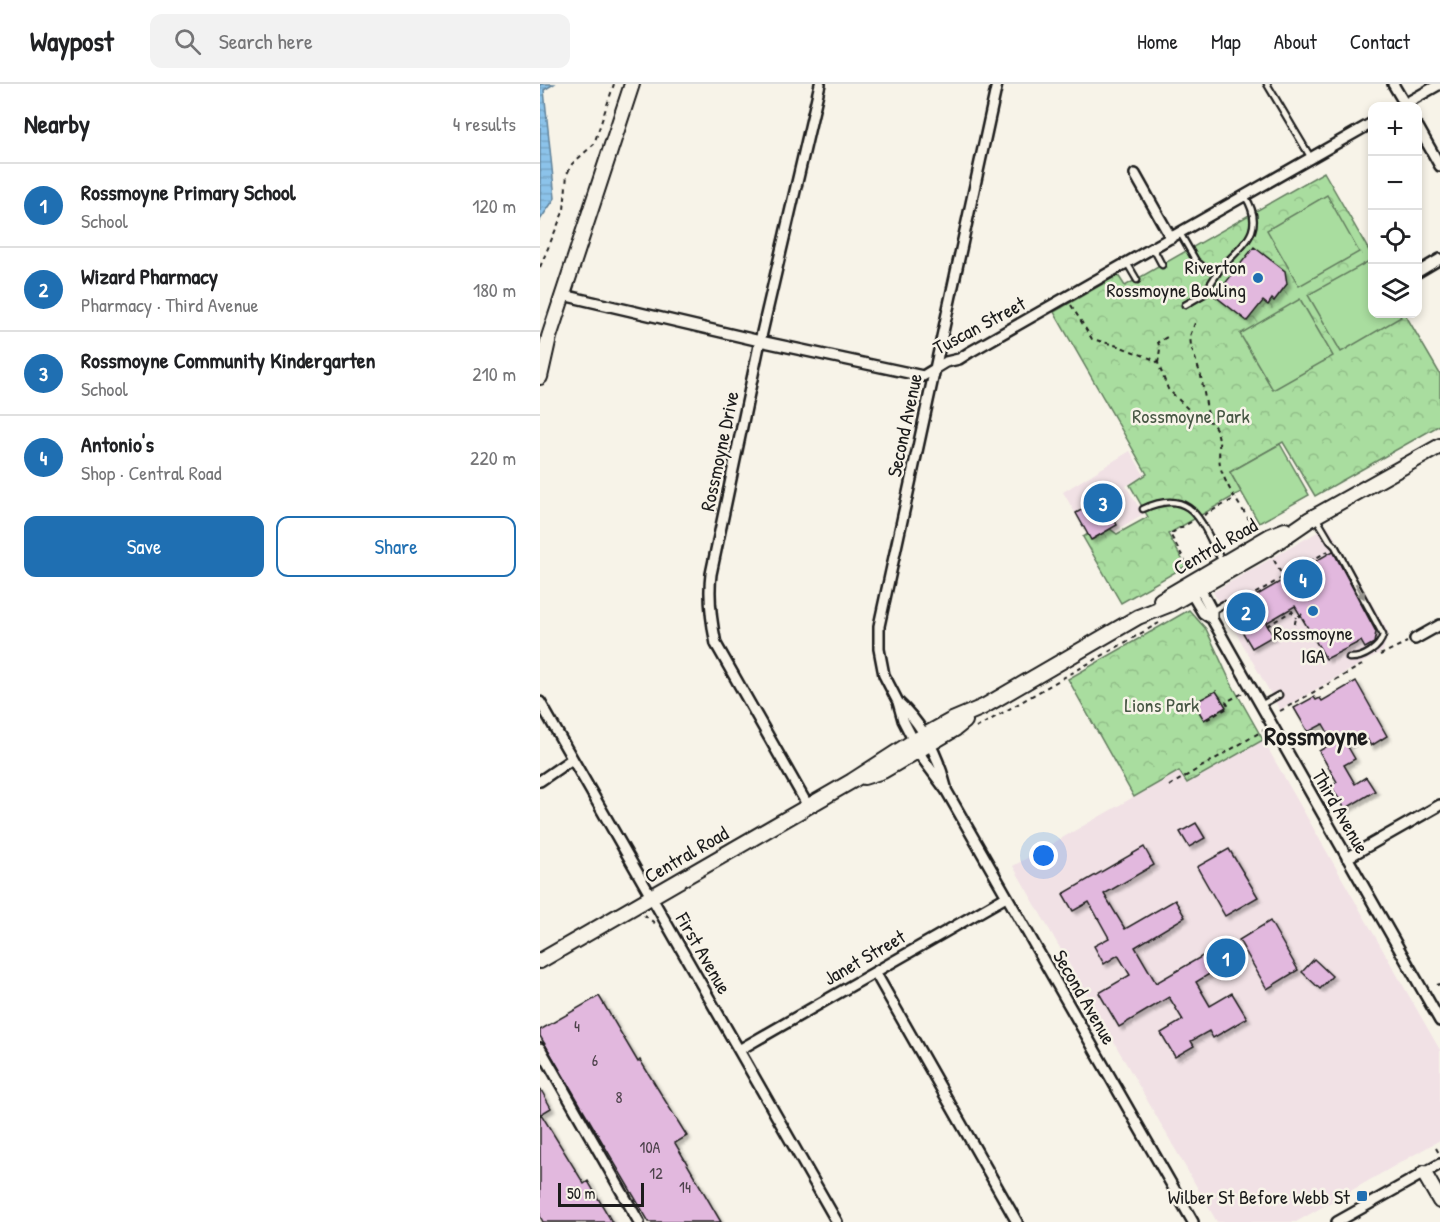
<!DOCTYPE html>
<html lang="en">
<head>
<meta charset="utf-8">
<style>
	body { margin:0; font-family:"Patrick Hand",sans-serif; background:#f2f2f2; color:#202124 }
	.controls { position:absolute; right:18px; top:18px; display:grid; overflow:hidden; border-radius:12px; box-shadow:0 3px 9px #0003 }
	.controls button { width:54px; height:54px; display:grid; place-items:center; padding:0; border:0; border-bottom:2px solid #e0e0e0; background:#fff; color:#202124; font:30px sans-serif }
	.scale { position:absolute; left:18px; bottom:15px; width:86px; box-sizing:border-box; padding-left:6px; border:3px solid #1c1c1c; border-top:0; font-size:16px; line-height:21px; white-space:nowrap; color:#1c1c1c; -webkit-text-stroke:4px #f7f3e8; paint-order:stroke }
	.you { position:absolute; left:504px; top:772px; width:21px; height:21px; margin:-15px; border:4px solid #fff; border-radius:50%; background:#1a73e8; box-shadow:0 0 0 9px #1a73e833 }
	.badge { display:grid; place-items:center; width:39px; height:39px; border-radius:50%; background:#1f6fb2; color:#fff; font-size:20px; font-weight:700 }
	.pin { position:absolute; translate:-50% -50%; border:3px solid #fff; box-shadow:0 2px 6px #0006 }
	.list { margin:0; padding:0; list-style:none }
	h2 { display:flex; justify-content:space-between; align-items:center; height:78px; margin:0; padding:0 24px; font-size:26px }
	h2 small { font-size:20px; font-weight:400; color:#757577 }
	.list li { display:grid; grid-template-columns:39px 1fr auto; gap:18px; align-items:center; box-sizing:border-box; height:84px; padding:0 24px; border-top:2px solid #e0e0e0 }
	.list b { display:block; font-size:22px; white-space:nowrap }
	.list p { margin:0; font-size:20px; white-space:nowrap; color:#757577 }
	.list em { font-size:20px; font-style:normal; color:#757577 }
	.actions { display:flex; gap:12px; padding:18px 24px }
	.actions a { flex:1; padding:14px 0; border:2px solid #1f6fb2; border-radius:12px; text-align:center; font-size:21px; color:#1f6fb2 }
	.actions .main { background:#1f6fb2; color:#fff }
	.icon { flex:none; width:33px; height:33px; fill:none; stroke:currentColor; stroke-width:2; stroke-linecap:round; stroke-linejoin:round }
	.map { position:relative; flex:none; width:900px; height:1138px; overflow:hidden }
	header { display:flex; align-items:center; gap:36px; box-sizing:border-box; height:84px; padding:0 30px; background:#fff; border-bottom:2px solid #e0e0e0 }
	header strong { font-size:28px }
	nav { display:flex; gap:33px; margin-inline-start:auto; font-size:21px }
	.search { width:420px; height:54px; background:#f2f2f2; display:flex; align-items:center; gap:15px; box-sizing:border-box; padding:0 21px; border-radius:12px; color:#757577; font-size:22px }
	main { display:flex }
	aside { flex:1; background:#fff }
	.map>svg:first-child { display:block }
	.built { fill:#f1e1e5 }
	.park { fill:url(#park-crowns); stroke:#627c5e; stroke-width:1.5 }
	.pitch { fill:#a9dd9f; stroke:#627c5e; stroke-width:1.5 }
	.water { fill:url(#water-rules); stroke:#5f8098; stroke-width:1.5 }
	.building { fill:#e2b8de; stroke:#1c1c1c; stroke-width:1.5; filter:url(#shadow) }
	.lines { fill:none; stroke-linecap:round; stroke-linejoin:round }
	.lane-casing { stroke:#1c1c1c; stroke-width:9 }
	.street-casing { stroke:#1c1c1c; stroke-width:14 }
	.secondary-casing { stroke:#1c1c1c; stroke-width:18 }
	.path { stroke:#1c1c1c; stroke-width:2; stroke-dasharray:4.5 4.5; stroke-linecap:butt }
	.lane { stroke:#f7f3e8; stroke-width:4.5 }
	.street { stroke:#f7f3e8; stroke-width:9 }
	.secondary { stroke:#f7f3e8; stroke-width:14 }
	.oneway { fill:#94928c }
	.poi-dot { fill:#1f6fb2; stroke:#f7f3e8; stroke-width:2 }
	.labels { text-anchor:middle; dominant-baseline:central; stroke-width:5; stroke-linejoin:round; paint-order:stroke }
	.number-label { font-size:16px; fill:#4e434c }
	.poi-label { font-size:20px; fill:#1c1c1c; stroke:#f7f3e8; text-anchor:end }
	.street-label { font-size:20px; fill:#1c1c1c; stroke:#f7f3e8 }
	.park-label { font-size:20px; fill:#465643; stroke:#f7f3e8 }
	.district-label { font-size:26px; font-weight:bold; fill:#1c1c1c; stroke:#f7f3e8 }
</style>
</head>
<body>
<header>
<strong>Waypost</strong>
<div class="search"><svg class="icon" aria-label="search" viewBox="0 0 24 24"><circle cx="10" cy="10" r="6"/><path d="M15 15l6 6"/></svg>Search here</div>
<nav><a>Home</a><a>Map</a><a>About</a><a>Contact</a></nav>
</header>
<main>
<aside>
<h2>Nearby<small>4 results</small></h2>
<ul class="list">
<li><span class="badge">1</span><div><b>Rossmoyne Primary School</b><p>School</p></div><em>120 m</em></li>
<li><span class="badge">2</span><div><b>Wizard Pharmacy</b><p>Pharmacy · Third Avenue</p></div><em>180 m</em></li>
<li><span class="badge">3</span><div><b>Rossmoyne Community Kindergarten</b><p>School</p></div><em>210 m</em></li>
<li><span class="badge">4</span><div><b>Antonio's</b><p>Shop · Central Road</p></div><em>220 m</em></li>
</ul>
<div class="actions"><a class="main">Save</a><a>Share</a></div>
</aside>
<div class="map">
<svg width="900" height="1138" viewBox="0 0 900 1138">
	<defs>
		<pattern id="park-crowns" width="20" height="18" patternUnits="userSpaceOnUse" patternTransform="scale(1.5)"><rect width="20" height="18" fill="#a9dd9f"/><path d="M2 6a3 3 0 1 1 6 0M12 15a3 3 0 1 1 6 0" fill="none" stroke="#91bd88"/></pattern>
		<pattern id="water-rules" width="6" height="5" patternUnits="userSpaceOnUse" patternTransform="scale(1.5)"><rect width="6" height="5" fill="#8cc3ea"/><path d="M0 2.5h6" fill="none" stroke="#78a7c8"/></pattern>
		<filter id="shadow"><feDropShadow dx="3.5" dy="3.5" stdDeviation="1.5" flood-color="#0004"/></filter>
	</defs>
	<rect width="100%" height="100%" fill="#f7f3e8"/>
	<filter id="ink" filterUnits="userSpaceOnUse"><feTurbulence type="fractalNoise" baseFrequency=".0167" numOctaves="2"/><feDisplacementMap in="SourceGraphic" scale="12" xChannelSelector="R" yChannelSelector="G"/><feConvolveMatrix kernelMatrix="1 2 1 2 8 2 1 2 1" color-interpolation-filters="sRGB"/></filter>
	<g filter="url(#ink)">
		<path class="built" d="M590 367 604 391 586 402 603 430 553 460 523 408Z
			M788 442 848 548 843 567 740 626 673 508Z
			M723 656 900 966V1056L756 1138H677L473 782 639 687 647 699Z"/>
		<path class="park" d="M784 88 832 172V230H865L900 290V341L775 412 743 358 690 388 701 408 628 450 646 482 581 519 543 453 548 450 552 456 570 445 577 450 608 433 590 401 607 390 514 228 578 191 585 202Z
			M649 526 666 545 691 599 723 656 647 699 639 687 594 713 528 595Z"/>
		<path class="pitch" d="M787 111 819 168 759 202 727 146Z
			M829 177 832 184V230H859L861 233 801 268 768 211Z
			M760 215 793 272 733 306 700 250Z
			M740 360 769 411 719 439 690 388Z"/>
		<path class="water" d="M0 0H14L4 6 15 114 0 136Z"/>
		<path class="building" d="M714 163 745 187 747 200 734 217 732 215 728 221 723 217 707 237 675 212Z
			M562 414 577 441 551 456 536 429Z
			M793 467 836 548 834 559 825 564 821 557 786 575 755 522 726 539 733 552 712 564 690 527Z
			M816 597 847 652 831 662 825 651 807 661 815 675 804 681 815 700 826 693 835 707 805 725 791 702 797 698 779 667 793 659 792 656 783 640 768 648 754 624 774 613 776 616 780 614 782 617Z
			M676 607 686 623 664 636 654 619Z
			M656 739 665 754 649 763 640 748Z
			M604 763 614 781 564 810 585 845 635 816 645 833 595 863 616 899 666 870 676 886 656 898 670 922 692 909 707 934 673 954 669 947 651 957 654 962 635 973 621 949 643 936 629 913 579 943 559 909 590 891 578 871 564 880 554 862 569 854 549 818 533 827 523 810Z
			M689 765 718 813 685 832 657 783Z
			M730 837 758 886 727 905 699 856Z
			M774 875 792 892 780 905 762 888Z
			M59 912 98 978 100 976 147 1052 135 1059 181 1138H109L0 952V946Z
			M0 1004 11 1024 1 1030 44 1100 48 1097 72 1138H3L0 1132Z"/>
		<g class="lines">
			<defs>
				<path id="lane" d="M727 0 771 74
					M640 149 656 177 666 185H680C703 160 727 147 705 112
					M613 164 622 181
					M587 179 597 196
					M645 221 664 210 680 185
					M603 425C655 401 662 443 682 477
					M777 435 790 457 795 462 843 551C840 564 823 575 809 574
					M672 527 684 520
					M721 621 739 611"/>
				<path id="street" d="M457 0 339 542V565L344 591 358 618 363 636 383 675 406 706 653 1138
					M853 0 866 22
					M861 22 900 0
					M878 43 900 82
					M595 90 631 154
					M878 188 900 175
					M23 211 220 257 383 292 406 278 419 275 430 268 832 39
					M657 499 672 527V535
					M648 504 663 529 672 535 900 937
					M875 555 900 541
					M0 618 297 1138
					M358 618C382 640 398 671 406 703
					M0 697 32 675
					M268 722 176 560C171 536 168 514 171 490L220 257 280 0
					M807 774 900 721
					M335 888 477 1138
					M0 964 99 1138
					M199 966 466 813
					M797 1138 900 1080"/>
				<path id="secondary" d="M0 293 9 253 92 0
					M768 436 900 362
					M621 516 730 452 745 446
					M324 693 343 687 415 645 425 637
					M0 877 312 697 374 657 410 637 443 623 598 533 631 520 727 465 775 432
					M884 1089 900 1117"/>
			</defs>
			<use href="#lane" class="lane-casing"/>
			<use href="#street" class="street-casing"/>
			<use href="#secondary" class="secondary-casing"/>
			<path class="path" d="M0 183 24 126 27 90 32 80 54 60 74 0
				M531 221 552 255 578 262 615 276 618 279 628 305 650 327 669 337
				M655 239 650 252 651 262 661 292 669 337C685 349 676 369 681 385 688 407 704 427 716 446
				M618 279 620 265 618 258 629 252
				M664 431 696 414
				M651 438 630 450 648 482 671 471
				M734 476 743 493
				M692 523 788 467
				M727 542 752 527 756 534
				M753 549 756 534 764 529
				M840 571 867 558
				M740 627 822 581
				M667 634 668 635 689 623 686 618 703 609
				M436 644 619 539
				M629 702 724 646
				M104 831 116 840
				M897 901 900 900
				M896 1064 900 1071"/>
			<use href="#lane" class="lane"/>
			<use href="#street" class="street"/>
			<use href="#secondary" class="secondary"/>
		</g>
		<defs><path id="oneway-solid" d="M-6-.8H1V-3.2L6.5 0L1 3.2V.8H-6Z" transform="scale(1.5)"/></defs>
		<use class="oneway" href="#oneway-solid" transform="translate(820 507) rotate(61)"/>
	</g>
	<g class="poi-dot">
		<circle cx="718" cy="194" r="6"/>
		<circle cx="773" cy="527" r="6"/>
		<rect x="816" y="1106" width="12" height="12" rx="3"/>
	</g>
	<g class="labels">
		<g class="number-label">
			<text x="37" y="942">4</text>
			<text x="55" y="976">6</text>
			<text x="79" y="1013">8</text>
			<text x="110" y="1063">10A</text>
			<text x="116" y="1089">12</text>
			<text x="145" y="1103">14</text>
		</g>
		<g class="poi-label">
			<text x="706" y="182">Riverton<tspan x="706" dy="23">Rossmoyne Bowling</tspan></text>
			<text x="773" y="548" text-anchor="middle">Rossmoyne<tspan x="773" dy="23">IGA</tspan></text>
			<text x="810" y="1112">Wilber St Before Webb St</text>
		</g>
		<g class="street-label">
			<text transform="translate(439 241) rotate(-28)">Tuscan Street</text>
			<text transform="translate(364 341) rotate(-78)">Second Avenue</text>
			<text transform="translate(179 367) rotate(-78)">Rossmoyne Drive</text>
			<text transform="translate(675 462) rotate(-30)">Central Road</text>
			<text transform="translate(801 727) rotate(60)">Third Avenue</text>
			<text transform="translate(146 770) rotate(-30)">Central Road</text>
			<text transform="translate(164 869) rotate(60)">First Avenue</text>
			<text transform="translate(324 873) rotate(-30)">Janet Street</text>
			<text transform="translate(545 913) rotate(60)">Second Avenue</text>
		</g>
		<g class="park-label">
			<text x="651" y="331">Rossmoyne Park</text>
			<text x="622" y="620">Lions Park</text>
		</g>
		<g class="district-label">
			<text x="776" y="651">Rossmoyne</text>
		</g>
	</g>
</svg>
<div class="controls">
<button>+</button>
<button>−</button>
<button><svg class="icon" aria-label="locate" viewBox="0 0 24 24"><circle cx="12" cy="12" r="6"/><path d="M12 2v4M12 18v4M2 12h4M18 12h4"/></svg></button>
<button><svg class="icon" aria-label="layers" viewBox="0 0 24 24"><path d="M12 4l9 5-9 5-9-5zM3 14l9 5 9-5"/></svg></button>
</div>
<div class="scale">50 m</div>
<div class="you"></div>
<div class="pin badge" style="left:686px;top:874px">1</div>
<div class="pin badge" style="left:706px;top:528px">2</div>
<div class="pin badge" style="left:563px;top:419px">3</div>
<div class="pin badge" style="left:763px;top:495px">4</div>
</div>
</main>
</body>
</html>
